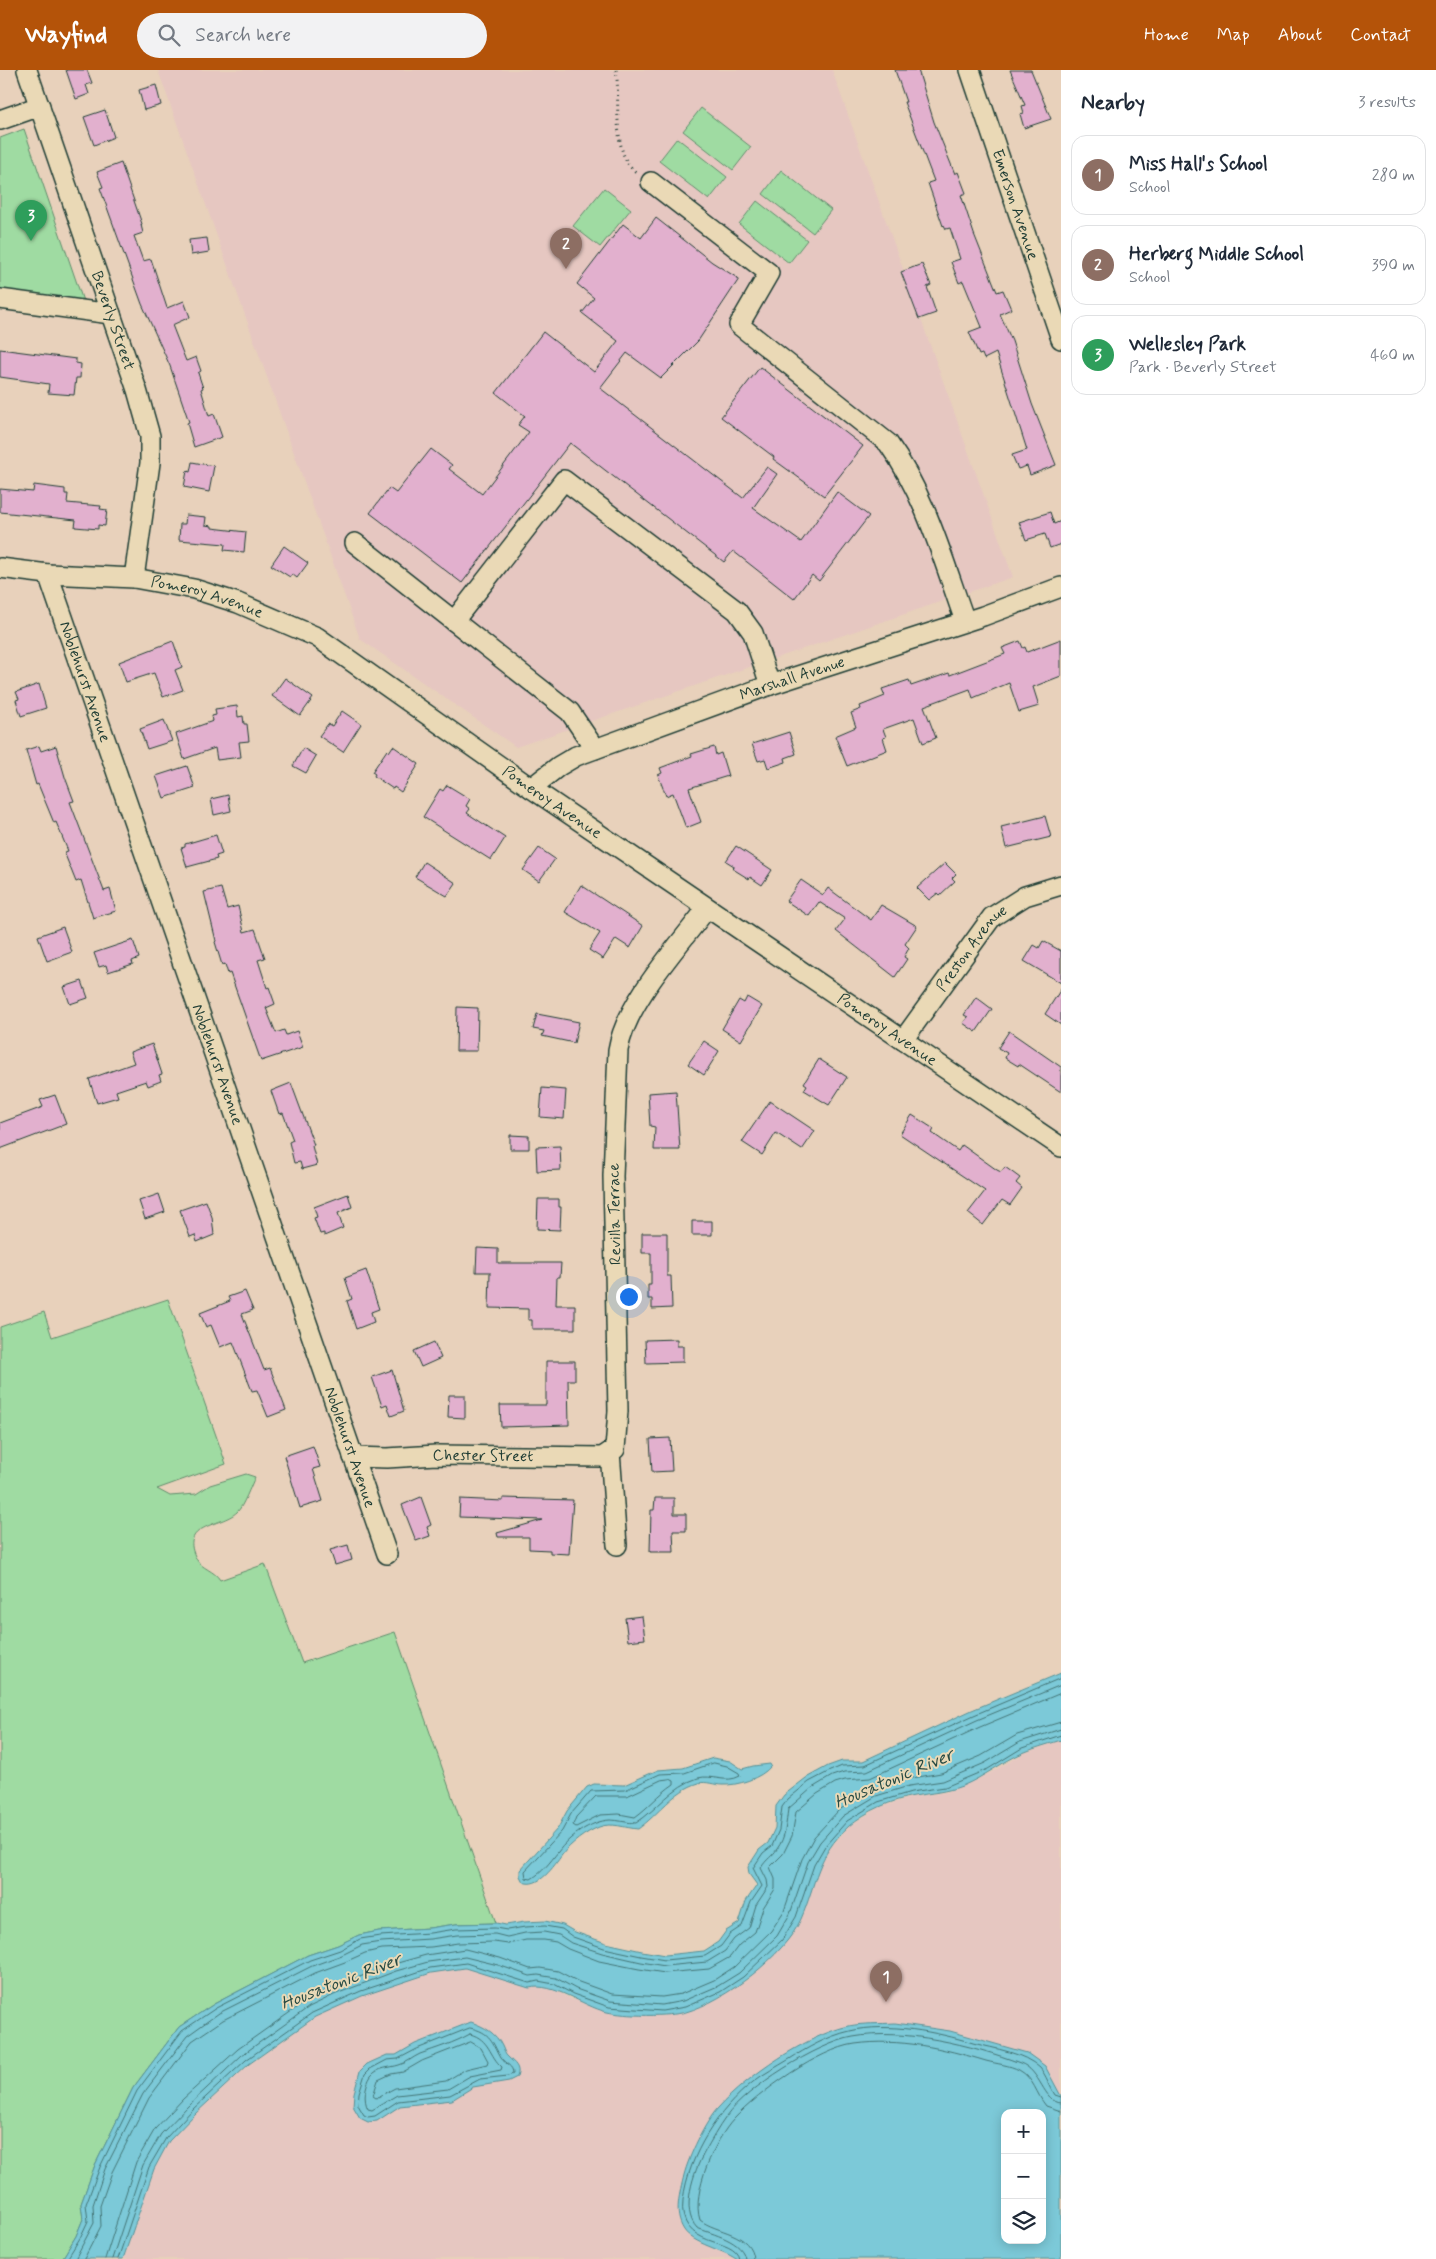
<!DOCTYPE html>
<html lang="en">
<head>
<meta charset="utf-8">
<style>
	body { margin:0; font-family:Mynerve,sans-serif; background:#f2f2f3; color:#1f2937 }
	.controls { position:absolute; right:15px; bottom:15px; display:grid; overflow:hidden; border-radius:10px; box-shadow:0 2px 12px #0003 }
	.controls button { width:45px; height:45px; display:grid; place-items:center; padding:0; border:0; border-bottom:1px solid #e0e1e3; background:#fff; color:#1f2937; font:25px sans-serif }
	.you { position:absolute; left:628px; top:1226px; width:18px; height:18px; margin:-12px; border:4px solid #fff; border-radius:50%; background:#1a73e8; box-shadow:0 0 0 8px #1a73e833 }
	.badge { display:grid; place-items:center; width:32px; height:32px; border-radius:50%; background:#b45309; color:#fff; font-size:16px; font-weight:700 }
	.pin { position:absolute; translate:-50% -41px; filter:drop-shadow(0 1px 2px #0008) }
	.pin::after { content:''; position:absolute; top:26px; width:18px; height:15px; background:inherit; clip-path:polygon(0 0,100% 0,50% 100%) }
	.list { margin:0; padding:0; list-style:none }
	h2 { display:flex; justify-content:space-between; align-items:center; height:65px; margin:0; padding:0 20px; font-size:21px }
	h2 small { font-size:16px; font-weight:400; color:#747a83 }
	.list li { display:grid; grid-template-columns:32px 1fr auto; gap:15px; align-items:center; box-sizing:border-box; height:80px; margin:0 10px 10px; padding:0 10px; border:1px solid #e0e1e3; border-radius:15px }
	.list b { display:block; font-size:19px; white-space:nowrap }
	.list p { margin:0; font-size:16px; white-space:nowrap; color:#747a83 }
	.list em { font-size:16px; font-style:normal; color:#747a83 }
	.icon { flex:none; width:28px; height:28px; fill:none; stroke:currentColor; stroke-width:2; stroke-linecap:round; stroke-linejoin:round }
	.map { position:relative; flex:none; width:1061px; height:2189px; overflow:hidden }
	header { display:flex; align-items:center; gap:30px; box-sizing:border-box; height:70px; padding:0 25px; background:#b45309; color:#fff }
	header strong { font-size:24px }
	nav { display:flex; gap:28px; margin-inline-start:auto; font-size:18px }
	.search { width:350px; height:45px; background:#f2f2f3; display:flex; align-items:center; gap:12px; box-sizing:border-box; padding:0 18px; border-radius:28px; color:#747a83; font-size:19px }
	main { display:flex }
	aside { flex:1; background:#fff }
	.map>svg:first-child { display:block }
	.built { fill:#e6c7c1; fill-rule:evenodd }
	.green { fill:#9fdba2; stroke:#5f8c6b }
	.water { fill:#7bc9d8; stroke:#569196; fill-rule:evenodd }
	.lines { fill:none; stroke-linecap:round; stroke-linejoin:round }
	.shore { stroke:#447576; stroke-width:1 }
	.building { fill:#e2b0ce; stroke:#1f3d34 }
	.minor-casing { stroke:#1f3d34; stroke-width:22 }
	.path { stroke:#1f3d34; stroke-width:3; stroke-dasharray:1 4; stroke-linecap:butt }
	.minor { stroke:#ead9b6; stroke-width:19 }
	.labels { text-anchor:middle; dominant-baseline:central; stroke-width:4; stroke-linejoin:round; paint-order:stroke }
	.street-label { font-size:16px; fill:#1f3d34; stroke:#ead9b6 }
	.water-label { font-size:18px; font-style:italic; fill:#284b44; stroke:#ead9b6 }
</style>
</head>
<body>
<header>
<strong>Wayfind</strong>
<div class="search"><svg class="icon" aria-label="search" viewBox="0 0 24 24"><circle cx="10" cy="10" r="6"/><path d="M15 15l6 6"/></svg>Search here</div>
<nav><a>Home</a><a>Map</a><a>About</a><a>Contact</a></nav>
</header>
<main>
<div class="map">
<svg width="1061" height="2189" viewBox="0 0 1061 2189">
	<rect width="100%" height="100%" fill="#e8d1bb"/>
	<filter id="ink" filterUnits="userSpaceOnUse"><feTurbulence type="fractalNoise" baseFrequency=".02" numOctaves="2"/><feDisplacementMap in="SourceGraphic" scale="10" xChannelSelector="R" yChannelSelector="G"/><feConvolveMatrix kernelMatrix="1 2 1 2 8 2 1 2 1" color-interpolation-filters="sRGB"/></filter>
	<g filter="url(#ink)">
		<path class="built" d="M158 0H832L1013 507 516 677 360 569Z
			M1061 1670V2189H123L154 2099 169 2071 196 2043 250 1994 315 1947 340 1934 400 1912 431 1903 465 1898 529 1918 538 1916 553 1919 571 1929 640 1944 662 1946 746 1911 801 1849 818 1798 829 1779 850 1755 880 1737 912 1727 946 1722 990 1703 1024 1683ZM1005 2043H1042V2170H1005Z"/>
		<path class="green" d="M701 38 751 77 733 100 683 61Z
			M24 59 83 231 0 221V68Z
			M677 68 727 107 709 130 659 91Z
			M781 100 831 140 813 163 763 124Z
			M604 118 631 139 600 177 573 156Z
			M757 131 807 170 789 193 739 154Z
			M168 1229 226 1394 157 1419 170 1426 196 1424 210 1415 246 1404 255 1407C251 1415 243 1437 237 1442 221 1457 177 1454 197 1490 201 1498 215 1501 220 1510L265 1494 302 1593 395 1562 496 1853 456 1854 429 1858 379 1861 359 1865 338 1875 308 1885 214 1934 179 1957 133 2018 95 2095 81 2134 83 2149 76 2166 62 2189H0V1257L44 1242 52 1267Z"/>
		<path class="water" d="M1061 1603V1670C1049 1674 1037 1677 1025 1682 1003 1691 984 1707 962 1716 946 1722 931 1723 914 1726 892 1730 866 1741 849 1756 816 1786 817 1812 801 1849 785 1885 725 1931 686 1942 668 1947 625 1946 607 1942 582 1936 554 1912 529 1918L465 1898 431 1903 362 1926 315 1947 249 1994 196 2043 169 2071 154 2099 123 2189H62L76 2166 83 2149 81 2134 95 2095 133 2018 179 1957 214 1934 308 1885 338 1875 359 1865 379 1861 429 1858 456 1854 496 1853 506 1855 524 1852 545 1851 563 1855 575 1862 606 1873 642 1881 665 1885 704 1881 718 1872 726 1861 739 1853 746 1831 757 1815 749 1804 748 1797 759 1780 768 1773 775 1758 776 1736 784 1725 806 1708 828 1696 842 1691H863L972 1640Z
			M713 1688 730 1691 742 1699 753 1696 770 1694 771 1696C762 1708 737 1716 722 1715 715 1715 706 1711 699 1713 674 1720 658 1745 638 1759 625 1758 612 1752 599 1757 586 1762 570 1774 562 1785 554 1796 539 1819 523 1812L520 1806V1800L558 1758 567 1741 587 1717 594 1714 624 1715 658 1700 683 1698Z
			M471 1952C485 1957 496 1963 502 1976 504 1980 505 1985 508 1987 514 1993 521 1997 517 2007L509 2011 473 2017 452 2030 400 2036 377 2051 368 2052 360 2048 353 2036 354 2023 360 2001 367 1994 387 1985H396L415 1974Z
			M895 1953 950 1961 1027 1983 1045 1996 1061 2026V2189H736C722 2179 693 2174 684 2160 673 2143 680 2123 684 2105 689 2086 705 2052 718 2038 747 2006 807 1965 849 1956 863 1953 880 1954 895 1953ZM1005 2043H1042V2170H1005Z"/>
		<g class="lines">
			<path class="shore" d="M714 1693 727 1696 739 1703 740 1706C726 1714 712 1704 698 1708 672 1716 658 1739 636 1753 627 1753 619 1750 610 1750 590 1751 569 1767 558 1782 550 1792 543 1802 531 1809L526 1808 525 1801 562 1761 571 1744 591 1721 625 1720 660 1704 684 1703Z
				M670 1709 674 1711V1714C659 1724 649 1737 635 1747L619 1744 600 1745 576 1757 573 1755 576 1747 596 1726H627L661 1710Z
				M470 1958C491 1962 492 1972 501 1988 506 1995 513 1995 513 2004L508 2006 480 2009 450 2025 398 2031 375 2046 368 2047 364 2045 358 2035 359 2023 365 2004 370 1999 387 1990 398 1989 417 1979Z
				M470 1964C490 1969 489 1986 502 1997L501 2000 470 2006 448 2019 397 2025 372 2040 368 2039C363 2030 365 2015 371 2006 378 1997 390 1998 399 1995 407 1993 413 1987 420 1984 437 1978 454 1973 470 1964Z
				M471 1972 481 1978 488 1991 487 1994 466 1999 446 2011 395 2018 376 2028 373 2026 378 2010 391 2004 403 2002 422 1991Z
				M67 2189 80 2168 88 2151 86 2134 100 2097 137 2021 182 1961 216 1938 310 1890 340 1880 360 1869 380 1866 430 1863 456 1859 495 1858 507 1860 525 1857 545 1856 562 1859 573 1867 604 1878 641 1886 665 1890 705 1886 721 1876 730 1864 742 1856 751 1832 762 1816 753 1798 763 1783 772 1776 779 1760 782 1737 788 1729 809 1712 830 1701 842 1696 865 1695 974 1645 1061 1608
				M75 2189 94 2153 93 2135 105 2099 143 2024 187 1966 219 1943 312 1896 342 1885 362 1875 381 1872 430 1869 457 1865 495 1864 507 1867 525 1863 544 1862 559 1865 571 1873 602 1883 641 1892 665 1896 707 1892 725 1881 734 1869 749 1858 756 1835 768 1817 767 1810 761 1798C766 1789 773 1786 777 1779 786 1767 786 1753 788 1739L812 1718 832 1706 844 1702 867 1701 977 1650 1061 1615
				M84 2189 101 2156 100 2136 112 2102 149 2028 192 1971 223 1950 315 1903 345 1892 365 1883 382 1879 431 1877 458 1873 494 1872 508 1874 526 1870H544L556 1872 568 1879 599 1891 639 1899 665 1903 709 1899 730 1887 739 1875 755 1862 763 1838 775 1819V1809L770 1797 783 1784 792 1766 796 1742 817 1724 835 1713 845 1710 870 1708 980 1657 1061 1623
				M105 2189 136 2092 155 2059 183 2029 238 1979 306 1931 333 1917 394 1894 426 1885 465 1879 500 1888 530 1899 540 1898 558 1901 579 1912 612 1924 662 1927 681 1924 714 1910 734 1897 771 1861 784 1841 802 1789 814 1767 839 1740 873 1719 907 1709 941 1703 981 1686 1017 1665 1061 1652
				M112 2189 143 2095 161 2064 189 2035 242 1985 309 1937 336 1924 396 1901 428 1892 465 1887 498 1895 530 1906 538 1905 556 1908 576 1919 610 1931 662 1935 683 1931 718 1916 739 1903 777 1866 790 1844 808 1792 820 1772 843 1746 876 1726 909 1716 943 1711 985 1693 1020 1672 1061 1659
				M118 2189 149 2097 166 2068 193 2039 246 1990 312 1943 361 1921 430 1898 466 1893 529 1913 538 1911 554 1914 573 1924 609 1937 662 1941 685 1937 720 1922 743 1907 782 1870 796 1847 814 1795 825 1776 847 1751 878 1732 911 1722 945 1717 988 1699 1022 1678 1061 1665
				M739 2189C736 2166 677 2180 683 2130 689 2084 718 2040 753 2012 764 2003 777 1997 788 1990 807 1978 828 1966 850 1961 888 1952 937 1962 973 1973 995 1979 1023 1982 1040 1998 1046 2005 1050 2017 1055 2025L1061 2027
				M745 2189C744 2171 712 2164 697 2158 680 2140 694 2101 704 2083 711 2071 718 2058 726 2047 746 2018 818 1973 853 1967 903 1958 973 1975 1020 1993 1041 2000 1043 2032 1061 2033
				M753 2189C752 2162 716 2163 700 2150 691 2123 715 2069 734 2049 759 2022 819 1979 855 1974 900 1968 943 1978 986 1991 997 1994 1010 1995 1019 2000 1034 2008 1036 2024 1046 2036L1061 2041"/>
		</g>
		<path class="building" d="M66 0H87L92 13 86 15 89 24 76 29Z
			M895 0H918L934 52 955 104 958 102 966 123 961 125 974 164 997 222 1003 220 1011 239 1000 244 1012 271 1032 334 1056 395 1030 405 1027 396 1018 399 1012 385 1027 380 996 283 984 289 982 284 979 285 969 262 982 257 963 211 959 213 951 192 960 189 950 158 946 159 944 155 943 156 928 113 934 111 904 32H906Z
			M1010 0H1031L1051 49 1024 58 1020 44 1024 43 1022 36 1025 35Z
			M156 15 161 35 144 40 139 20Z
			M105 40 114 67 94 75 84 47Z
			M121 93 142 154 141 155 143 163 134 166 143 191 151 189 167 238 184 231 190 247 172 255 186 291 196 287 201 301 198 303 203 318 201 319 209 346 214 344 222 367 194 377 187 353 189 352 170 296 142 234 100 118 103 117 97 102Z
			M656 148 712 192 739 209 698 271 661 308 627 283 600 318 743 428 767 397 777 404 753 438 801 472 837 422 869 446 819 511 812 505 794 529 733 481 724 492 570 373 462 513 370 443 389 418 396 423 431 379 452 395 449 399 482 424 529 362 518 355 525 346 496 323 543 262 594 302 618 271 582 243 594 228 577 214 623 154 641 168Z
			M207 168 209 182 191 185 189 170Z
			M922 194 931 215 927 217 936 243 919 249 901 202Z
			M0 279 76 289V293L81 294 80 308H76L74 325 48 323 49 314 0 307Z
			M760 297 863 376 824 426 773 389 774 387 721 347Z
			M192 392 214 396 209 422 184 417 187 401 190 402Z
			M34 415 65 419V424H68L67 433 101 436 100 439 107 440 105 456 98 455V459L75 457 76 450 0 442V419L33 422Z
			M1050 442 1054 454 1061 451V474L1050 478 1045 464 1026 470 1019 452Z
			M186 445 206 447 205 455 212 456V458L246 462 244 482 224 480 225 474 179 470 180 454H185Z
			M284 476 308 493 297 508 292 504 290 507 271 495Z
			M1061 569V606L1033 617 1039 636 1019 642 1009 613 973 628 970 619 924 636 936 668 923 673 914 648 883 659 886 667 883 668 887 680 847 696 835 666 856 657 851 643 861 639 860 636 885 626 882 619 909 610 911 616 949 603 950 605 1005 584 1002 578 1020 571 1023 578 1025 577 1027 582Z
			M173 571 182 597 175 600 183 620 163 627 154 603 126 612 119 592Z
			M285 608 313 628 300 646 272 626Z
			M39 614 46 638 21 646 16 630 19 629 16 622Z
			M237 636 238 647 243 646 244 654H247L249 671 239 672 241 687 217 690 215 678 184 689 176 664 213 651 212 646 216 645 215 639Z
			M342 641 361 654 343 682 319 666 328 654 332 656Z
			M164 650 172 671 147 679 140 659Z
			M789 662 796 684 785 688 786 692 768 698 765 689 758 691 752 674Z
			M39 676 41 681 56 676 65 707 74 731 70 732 104 821 110 819 116 841 93 848 81 810 76 812 64 782 68 781 56 752 54 753 38 714 36 715 26 680Z
			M393 676 419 694 401 722 394 717 393 719 374 706 375 704 372 702 387 680 389 682Z
			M714 677 716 685 721 683 728 706 689 718 701 752 686 758 673 723 666 726 658 705 662 703 660 698 692 686 691 684Z
			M303 678 316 686 306 703 293 696Z
			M187 696 195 718 164 728 156 706Z
			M447 715 470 729 466 736 470 739 467 743 505 768 491 790 423 747 440 719 443 721Z
			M228 725 231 741 214 745 211 729Z
			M1045 746 1051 767 1006 778 1001 757Z
			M216 765 222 784 216 786 217 789 187 797 181 778 185 777V774Z
			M736 776 772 800 762 815 750 807 749 809 733 799 734 796 726 791Z
			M539 778 555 789 539 811 523 800Z
			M424 792 456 813 447 826 415 807Z
			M945 793 956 804 952 808 955 811 940 825 938 823 929 830 917 818Z
			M801 810 823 825 828 818 871 850 881 835 917 856 905 874 909 878 904 887 907 889 895 907 836 861 845 849 819 832 809 846 786 831Z
			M581 815 643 856 630 878 616 869 603 889 589 880 600 863 565 842Z
			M221 818 227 839 238 836 244 862 255 859 265 888 258 890 267 918 269 917 275 934 266 938 276 963 284 960 286 965 297 961 303 977 261 991 230 903 228 904 225 894 222 895 215 872 216 871 204 822Z
			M63 857 72 882 47 891 38 866Z
			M133 870 139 888 132 891 133 894 108 902 106 895 99 897 94 883Z
			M1043 871 1061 881V913L1024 891 1034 875 1039 878Z
			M82 911 88 928 70 934 64 917Z
			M1061 919V955L1045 944Z
			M747 927 762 936 741 971 722 959 739 930 744 933Z
			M976 927 992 939 976 962 963 953 968 947 964 945Z
			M457 937 478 938 477 981H456Z
			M537 944 579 952 574 973 542 966 544 961 533 959Z
			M1009 961 1061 997V1022L1019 994 1018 996 1005 988 1007 983 998 978Z
			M704 971 719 981 704 1005 688 994Z
			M152 974 162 1004 159 1005 161 1011 148 1016 146 1011 116 1021 118 1027 97 1033 89 1009 134 993 130 982Z
			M819 989 847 1007 829 1035 804 1020 807 1015 804 1013Z
			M291 1013 314 1075 312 1076 317 1095 302 1099 300 1092 294 1093 289 1072 293 1070 283 1043 279 1044 271 1021Z
			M542 1018 566 1020 564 1049 540 1047Z
			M676 1021 680 1080H654L655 1057 650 1056 648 1023Z
			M55 1025 66 1054 0 1079V1053L43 1037 40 1030Z
			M770 1031 815 1061 802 1080 776 1063 762 1085 742 1072Z
			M912 1045 934 1059 932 1063 958 1081 962 1075 997 1100 1001 1102 1005 1097 1020 1108 1016 1113 1022 1118 1010 1135 1002 1130 983 1155 968 1143 985 1121 900 1064Z
			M510 1065 529 1066V1079H510Z
			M560 1076 561 1100 537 1101 536 1077Z
			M159 1124 165 1142 145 1149 139 1131Z
			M348 1124 352 1137 338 1143 343 1158 324 1166V1163L320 1164 314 1148 317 1147 314 1137Z
			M538 1129H559V1137H561L560 1160 537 1159Z
			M206 1131 212 1147 214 1165 197 1172 195 1165 190 1167 180 1140Z
			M692 1151H712V1165H692Z
			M642 1163H667V1206H671L672 1238 652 1239V1229H648V1215H651V1183H642Z
			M477 1178 498 1179V1193H561L560 1207H557L556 1235H575V1259H532V1250H528V1239L489 1238 490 1202H476Z
			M366 1200 379 1239 371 1242 374 1252 356 1259 347 1231 352 1229 345 1208Z
			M245 1221 253 1240 242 1244 264 1300 270 1298 286 1340 268 1347 257 1320 252 1321 233 1272 220 1277 211 1255 206 1257 200 1243 230 1231 228 1227Z
			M677 1269V1276H683V1292L646 1293 645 1270Z
			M434 1272 441 1288 421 1297 414 1281Z
			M546 1291H575V1310H568L569 1355 501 1357 500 1335H546Z
			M392 1300 404 1341 391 1346 387 1334 382 1336 372 1307Z
			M449 1325H465V1348L448 1347Z
			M670 1368 672 1401 652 1402 650 1369Z
			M313 1376 320 1397 313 1399 323 1431 300 1438 284 1386Z
			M421 1427 431 1455 427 1457 430 1466 416 1471 402 1435Z
			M503 1428 573 1430 569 1484 550 1483V1480L529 1479V1467H498L497 1463 542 1450 459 1447 460 1429 503 1431Z
			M655 1428H674V1444H686V1461H673L674 1482H650L651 1440H654Z
			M348 1475 352 1490 335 1495 330 1480Z
			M642 1546 645 1569 628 1571 625 1548Z"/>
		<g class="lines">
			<defs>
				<g id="minor">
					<path id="s1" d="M27 0 137 320 150 366V393L134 508"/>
					<path id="s2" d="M970 0 1061 269"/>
					<path d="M0 50 40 36"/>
					<path d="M651 112 769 203 739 255 888 373C926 426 943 490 965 551"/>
					<path d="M0 229 111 244"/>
					<path d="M355 473 454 551"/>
					<path id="s3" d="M0 498 48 504 134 508 194 519 238 533 317 567 531 718 1061 1077"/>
					<path id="s4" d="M48 504 387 1484"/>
					<path d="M595 679 570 642 454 551 564 410 737 541 753 563 770 615"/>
					<path id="s5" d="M531 718 559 696 576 686 770 615 983 546 1061 517"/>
					<path id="s6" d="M903 970 992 847 1025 826 1061 815"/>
					<path id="s7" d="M353 1387 387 1388 436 1385 602 1387 610 1382"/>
					<path d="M617 1475 610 1382 615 1379 618 1341 613 1106 618 980C626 932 678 877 707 838"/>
				</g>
			</defs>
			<use href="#minor" class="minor-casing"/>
			<path class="path" d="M616 0C621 30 610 84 637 103"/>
			<use href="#minor" class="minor"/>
		</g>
	</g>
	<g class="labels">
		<g class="street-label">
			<text stroke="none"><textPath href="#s2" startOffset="142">Emerson Avenue</textPath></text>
			<text stroke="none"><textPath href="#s1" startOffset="265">Beverly Street</textPath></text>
			<text stroke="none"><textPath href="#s3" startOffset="210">Pomeroy Avenue</textPath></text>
			<text stroke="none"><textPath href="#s5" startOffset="285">Marshall Avenue</textPath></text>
			<text stroke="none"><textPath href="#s4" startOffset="114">Noblehurst Avenue</textPath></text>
			<text stroke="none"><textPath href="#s3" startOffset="615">Pomeroy Avenue</textPath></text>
			<text stroke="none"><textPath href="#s6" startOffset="115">Preston Avenue</textPath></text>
			<text stroke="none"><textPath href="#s3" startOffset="1020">Pomeroy Avenue</textPath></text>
			<text stroke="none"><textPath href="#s4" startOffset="519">Noblehurst Avenue</textPath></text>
			<text transform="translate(615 1144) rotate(-91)">Revilla Terrace</text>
			<text stroke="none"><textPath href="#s4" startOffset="924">Noblehurst Avenue</textPath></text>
			<text stroke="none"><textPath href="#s7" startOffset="130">Chester Street</textPath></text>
		</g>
		<g class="water-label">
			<text transform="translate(894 1709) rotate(-23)">Housatonic River</text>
			<text transform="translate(341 1912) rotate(-21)">Housatonic River</text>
		</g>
	</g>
</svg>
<div class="controls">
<button>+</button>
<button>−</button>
<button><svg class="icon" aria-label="layers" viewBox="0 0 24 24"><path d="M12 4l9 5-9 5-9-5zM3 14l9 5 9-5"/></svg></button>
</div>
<div class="you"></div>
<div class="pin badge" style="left:886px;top:1932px;background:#8d6e63">1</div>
<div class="pin badge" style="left:566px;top:199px;background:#8d6e63">2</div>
<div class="pin badge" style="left:31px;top:171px;background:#2e9e5b">3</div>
</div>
<aside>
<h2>Nearby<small>3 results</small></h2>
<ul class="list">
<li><span class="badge" style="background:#8d6e63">1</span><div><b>Miss Hall's School</b><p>School</p></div><em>280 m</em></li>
<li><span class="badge" style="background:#8d6e63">2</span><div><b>Herberg Middle School</b><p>School</p></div><em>390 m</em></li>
<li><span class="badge" style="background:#2e9e5b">3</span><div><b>Wellesley Park</b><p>Park · Beverly Street</p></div><em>460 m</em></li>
</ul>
</aside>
</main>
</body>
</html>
